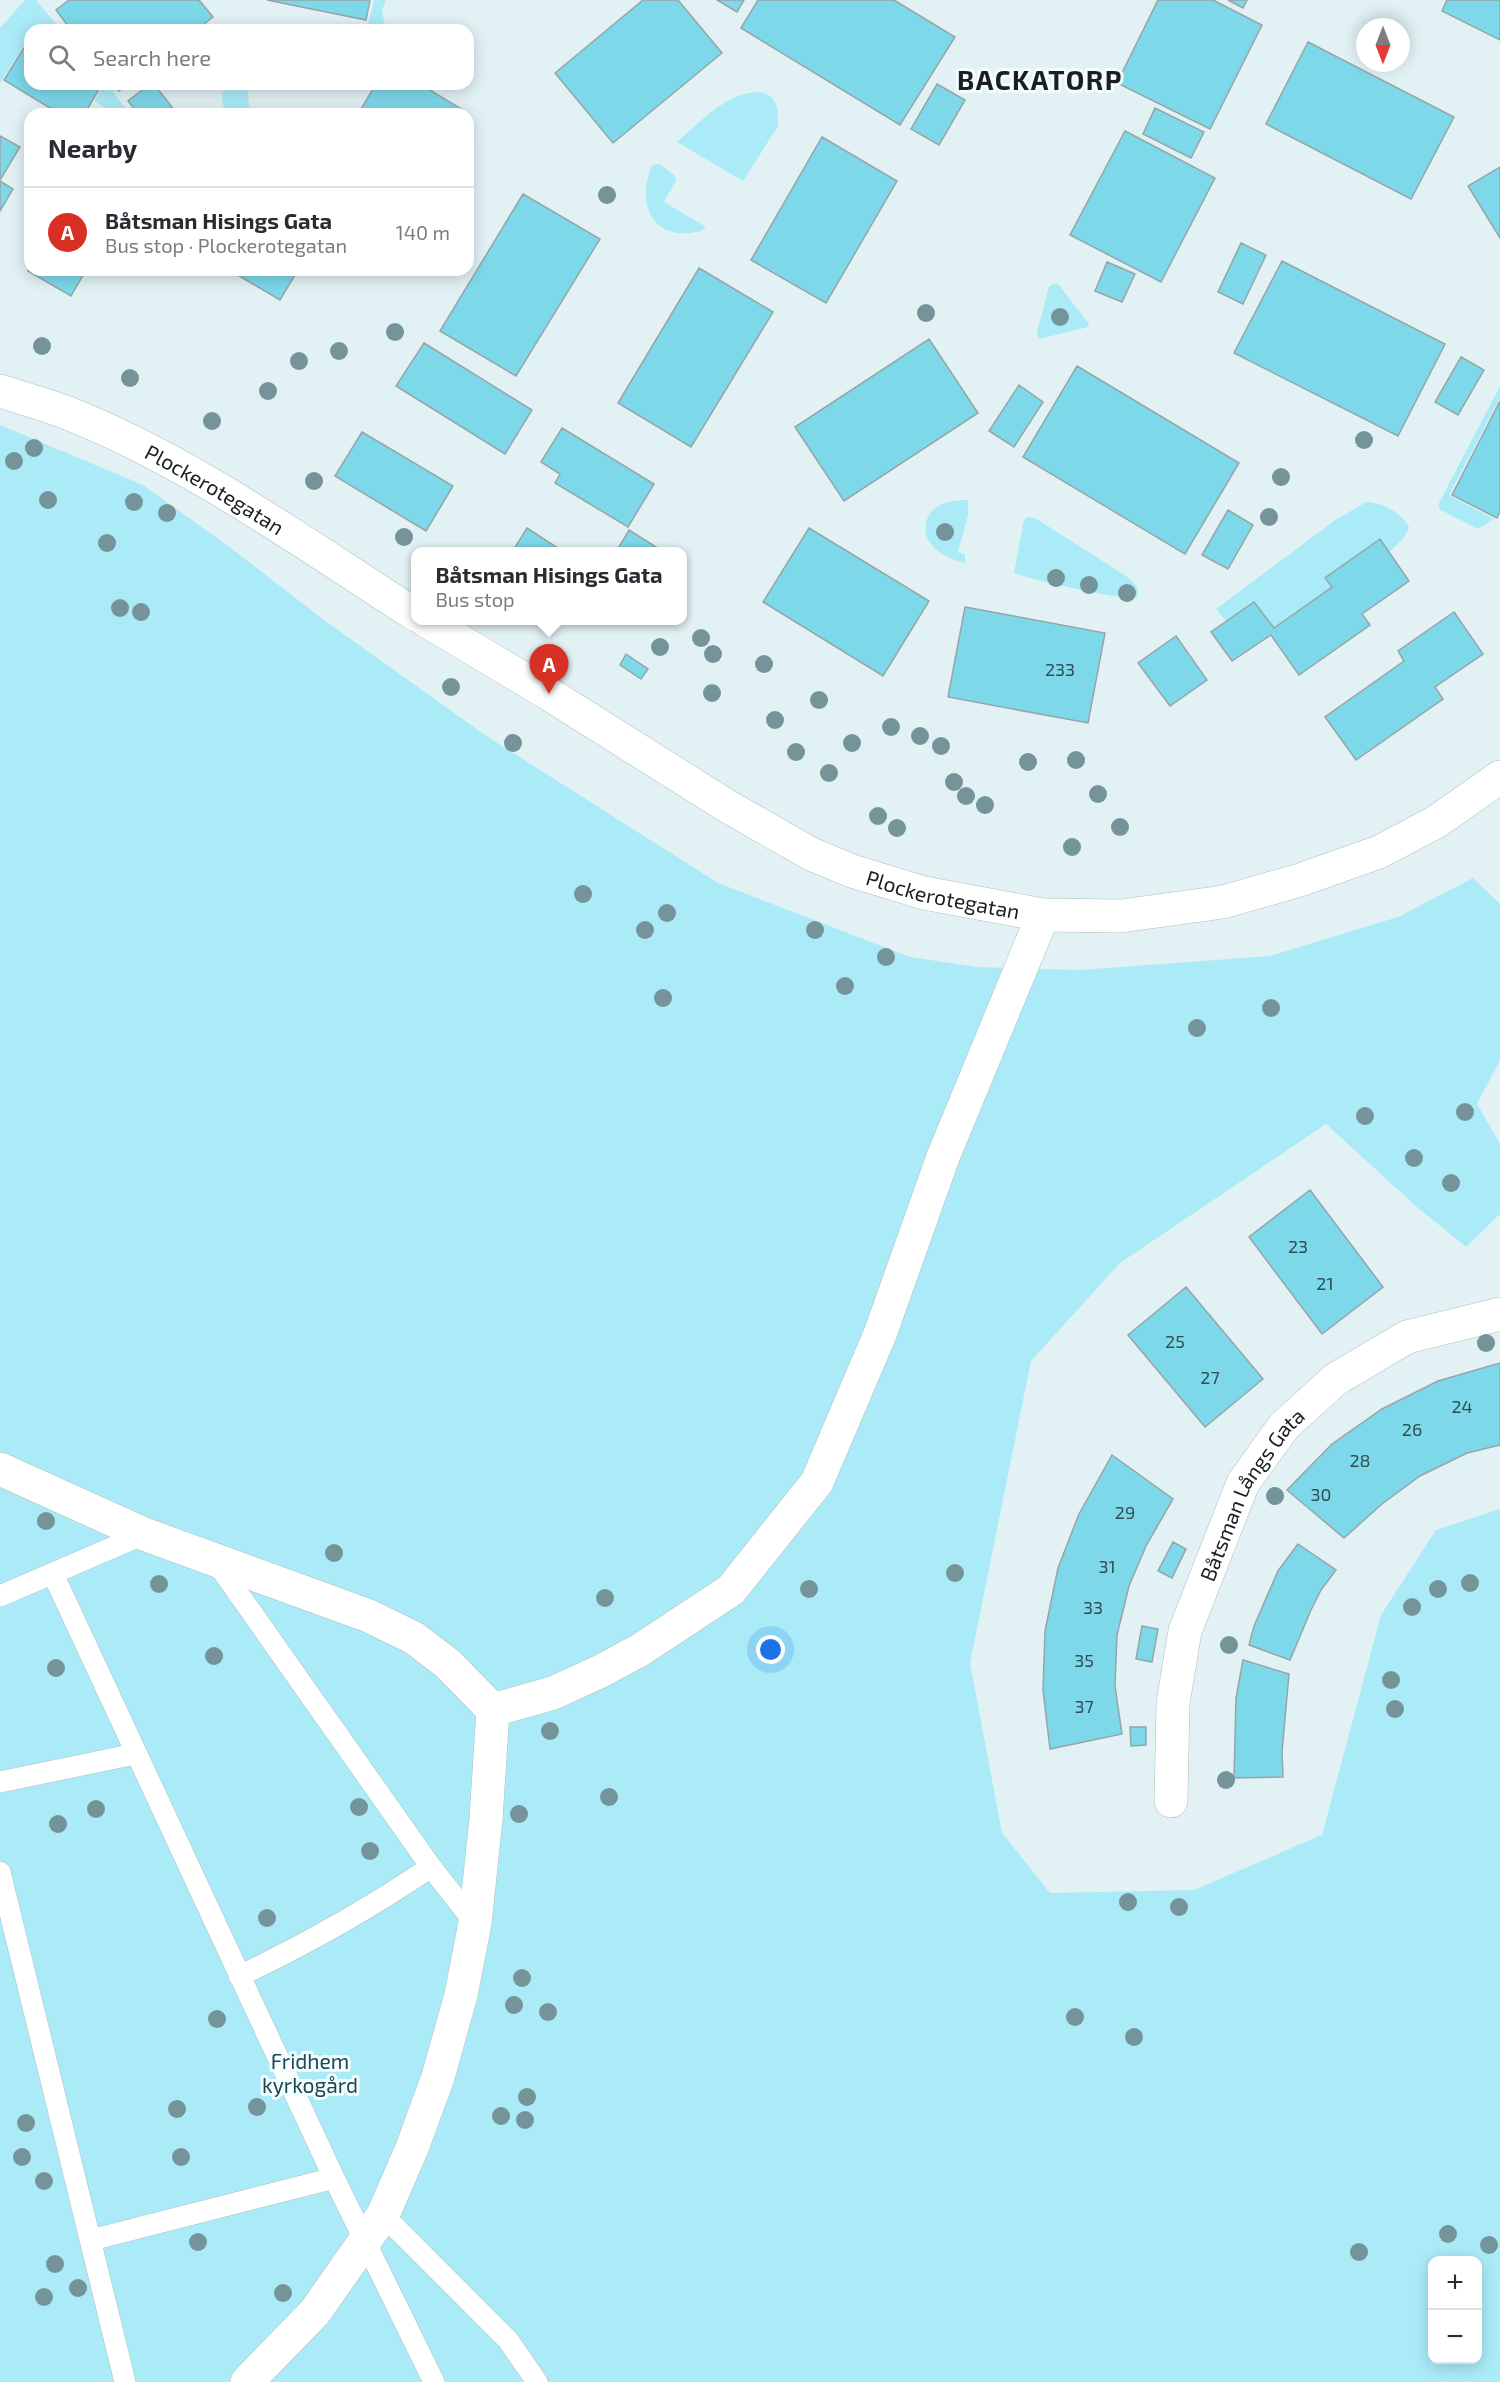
<!DOCTYPE html>
<html lang="en">
<head>
<meta charset="utf-8">
<style>
	body { margin:0; font-family:"Exo 2",sans-serif; background:#f2f2f3; color:#2b2b33 }
	.controls { position:absolute; right:18px; bottom:18px; display:grid; overflow:hidden; border-radius:12px; box-shadow:0 3px 15px #0003 }
	.controls button { width:54px; height:54px; display:grid; place-items:center; padding:0; border:0; border-bottom:2px solid #e1e1e2; background:#fff; color:#2b2b33; font:30px sans-serif }
	.compass { position:absolute; left:1356px; top:18px; width:54px; height:54px; border-radius:50%; background:#fff; box-shadow:0 3px 15px #0003; rotate:180deg }
	.you { position:absolute; left:771px; top:1650px; width:21px; height:21px; margin:-15px; border:4px solid #fff; border-radius:50%; background:#1a73e8; box-shadow:0 0 0 9px #1a73e833 }
	.badge { display:grid; place-items:center; width:39px; height:39px; border-radius:50%; background:#d93025; color:#fff; font-size:20px; font-weight:700 }
	.pin { position:absolute; translate:-50% -50px; filter:drop-shadow(0 2px 3px #0008) }
	.pin::after { content:''; position:absolute; top:32px; width:21px; height:18px; background:inherit; clip-path:polygon(0 0,100% 0,50% 100%) }
	.popup { position:absolute; left:411px; top:547px; width:276px; height:78px; box-sizing:border-box; display:grid; place-content:center; border-radius:12px; background:#fff; filter:drop-shadow(0 2px 4px #0005); font-size:20px; white-space:nowrap; color:#7c7c81 }
	.popup b { font-size:22px; color:#2b2b33 }
	.popup::after { content:''; position:absolute; left:50%; top:100%; margin-left:-12px; border:12px solid transparent; border-top-color:#fff }
	.list { margin:0; padding:0; list-style:none }
	h2 { display:flex; justify-content:space-between; align-items:center; height:78px; margin:0; padding:0 24px; font-size:26px }
	h2 small { font-size:20px; font-weight:400; color:#7c7c81 }
	.list li { display:grid; grid-template-columns:39px 1fr auto; gap:18px; align-items:center; box-sizing:border-box; height:90px; padding:0 24px; border-top:2px solid #e1e1e2 }
	.list b { display:block; font-size:22px; white-space:nowrap }
	.list p { margin:0; font-size:20px; white-space:nowrap; color:#7c7c81 }
	.list em { font-size:20px; font-style:normal; color:#7c7c81 }
	.icon { flex:none; width:33px; height:33px; fill:none; stroke:currentColor; stroke-width:2; stroke-linecap:round; stroke-linejoin:round }
	.map { position:relative; flex:none; width:1500px; height:2382px; overflow:hidden }
	.search { position:absolute; background:#fff; box-shadow:0 3px 15px #0003; left:24px; top:24px; width:450px; height:66px; display:flex; align-items:center; gap:15px; box-sizing:border-box; padding:0 21px; border-radius:18px; color:#7c7c81; font-size:22px }
	.panel { position:absolute; background:#fff; box-shadow:0 3px 15px #0003; left:24px; top:108px; width:450px; height:168px; border-radius:18px }
	.map>svg:first-child { display:block }
	.green { fill:#abebf8; fill-rule:evenodd }
	.building { fill:#7dd8ea; stroke:#96a5a8; stroke-width:1.5 }
	.lines { fill:none; stroke-linecap:round; stroke-linejoin:round }
	.service-casing { stroke:#b0bfc3; stroke-width:22 }
	.minor-casing { stroke:#b0bfc3; stroke-width:34 }
	.service { stroke:#fff; stroke-width:21 }
	.minor { stroke:#fff; stroke-width:33 }
	.tree { fill:#759499 }
	.labels { text-anchor:middle; dominant-baseline:central; stroke-width:6; stroke-linejoin:round; paint-order:stroke }
	.number-label { font-size:18px; fill:#334e53 }
	.street-label { font-size:21px; fill:#1a2021; stroke:#f3fdff }
	.park-label { font-size:21px; fill:#1d474f; stroke:#f3fdff }
	.district-label { font-size:27px; font-weight:bold; letter-spacing:1.5px; fill:#1a2021; stroke:#f3fdff }
</style>
</head>
<body>
<div class="map">
<svg width="1500" height="2382" viewBox="0 0 1500 2382">
	<rect width="100%" height="100%" fill="#e1f1f4"/>
	<path class="green" d="M25 0H36L61 30H30V35L0 83V28Z
		M374 0H386L382 10 385 27 391 30H369L368 25Z
		M91 84H107L130 114H114L95 101 100 90Z
		M232 84H247L249 106 255 114C235 114 221 119 222 93Z
		M758 92C778 95 778 108 778 126L743 181 677 142C702 121 724 94 758 92Z
		M660 164 675 176 676 180 664 202 706 227 701 231C654 243 635 206 652 165Z
		M1053 284H1058L1089 324 1088 327 1039 339 1037 332 1049 287Z
		M1500 386V398L1449 495 1494 519 1478 529 1439 509V503Z
		M0 425 143 485 228 546 324 620 485 735 718 883 910 957 977 967 1080 970 1270 956 1398 917 1473 878 1500 904V1060L1477 1104 1500 1144V1214L1466 1247 1417 1207 1326 1124 1120 1263 1031 1361 970 1663 1002 1833 1050 1893 1194 1890 1322 1835 1381 1615 1436 1530 1500 1509V2382H0ZM1432 2260H1478V2360H1432Z
		M968 500V515L958 552 965 554V563C951 559 937 554 929 541 925 536 925 530 926 523 930 504 950 500 968 500Z
		M1366 502C1381 502 1401 512 1409 527 1405 538 1398 544 1389 552L1379 539 1325 578 1332 587 1274 628 1254 602 1226 621 1216 609 1334 521Z
		M1028 517 1035 518 1126 576C1134 583 1140 586 1137 597 1127 602 1029 579 1014 573L1024 520Z"/>
	<path class="building" d="M69 0H199L213 17 197 30H71L56 10Z
		M267 0H370L366 20Z
		M643 0H678L722 53 613 143 555 73Z
		M717 0H744L737 12Z
		M758 0H894L955 37 900 125 741 28Z
		M1158 0H1213L1262 25 1210 129 1117 83Z
		M1228 0H1247L1243 8Z
		M1447 0H1500V40L1442 11Z
		M30 38V84H88L98 91 88 108 98 114H53L55 111 4 80Z
		M1308 42 1454 117 1411 199 1266 124Z
		M114 84H128L119 91Z
		M150 84H154L172 107 163 114H138L128 101Z
		M376 84H420L463 110 461 114H358Z
		M937 84 965 100 939 145 911 129Z
		M1155 108 1204 132 1191 158 1143 134Z
		M1125 131 1215 178 1161 282 1070 235Z
		M0 136 20 147 0 180Z
		M822 137 897 181 826 303 751 260Z
		M1500 167V238L1468 186Z
		M0 181 13 189 0 211Z
		M523 194 600 239 516 376 440 331Z
		M1241 243 1266 255 1243 304 1218 292Z
		M1282 261 1445 344 1398 436 1234 353Z
		M1107 262 1135 274 1122 302 1095 291Z
		M30 268V270H86L71 296 28 271Z
		M699 268 773 312 691 447 618 403Z
		M229 270H298L280 300Z
		M929 339 978 413 844 501 795 427Z
		M424 343 532 410 505 454 396 386Z
		M1461 357 1484 370 1458 415 1435 402Z
		M1077 366 1239 463 1185 554 1023 457Z
		M1019 385 1043 402 1014 447 989 431Z
		M1500 401V511L1497 518 1452 495Z
		M562 428 654 484 628 527 555 483 560 474 541 462Z
		M362 432 453 486 426 531 335 476Z
		M1228 510 1253 525 1228 569 1202 555Z
		M527 528 564 552H512Z
		M809 528 929 601 883 676 763 602Z
		M629 530 664 552H616Z
		M1380 539 1409 581 1362 614 1370 625 1299 675 1271 635 1232 661 1211 632 1254 602 1274 628 1332 587 1325 578Z
		M965 607 1105 633 1088 723 948 697Z
		M1454 612 1483 654 1435 687 1443 699 1356 760 1325 717 1404 661 1398 651Z
		M1176 636 1207 680 1170 706 1138 663Z
		M626 654 648 669 641 679 620 665Z
		M1310 1190 1383 1287 1322 1334 1249 1237Z
		M1186 1287 1263 1379 1205 1427 1128 1335Z
		M1500 1363V1445L1467 1453 1420 1476 1382 1504 1344 1538 1287 1490 1332 1444 1382 1409 1438 1381Z
		M1112 1455 1173 1499 1146 1546 1129 1586 1117 1635 1115 1686 1122 1734 1050 1749 1043 1690 1045 1631 1058 1568 1079 1514Z
		M1173 1542 1186 1549 1172 1578 1158 1571Z
		M1298 1544 1336 1570 1321 1590 1311 1610 1290 1660 1249 1645 1254 1626 1278 1571Z
		M1142 1626 1158 1629 1152 1662 1136 1659Z
		M1243 1660 1289 1674 1282 1752 1283 1777 1234 1778 1236 1698Z
		M1130 1727H1146V1745L1131 1746Z"/>
	<g class="lines">
		<defs>
			<path id="service" d="M214 1559 431 1867 475 1923
				M53 1574 334 2178 434 2382
				M0 1596 144 1534
				M0 1782 135 1754
				M0 1872 125 2382
				M239 1976C305 1945 370 1908 431 1867
				M383 2215 508 2340 537 2382
				M91 2240 334 2178"/>
			<g id="minor">
				<path id="s1" d="M0 391C22 398 44 404 65 412 190 461 303 543 416 615"/>
				<path id="s2" d="M425 620 549 694 727 806 811 854 852 871 924 893 1043 915 1121 916 1223 902 1300 880 1379 852 1436 822 1500 777"/>
				<path d="M0 1469 144 1534 369 1616 414 1638 448 1664 493 1710 486 1819 475 1923 461 1995 438 2077 412 2148 383 2215 315 2312 247 2382"/>
				<path d="M493 1710 553 1693 601 1671 640 1650 731 1590 817 1482 880 1334 943 1157 1043 915"/>
				<path id="s3" d="M1171 1801 1173 1703 1185 1631 1243 1483 1284 1426 1336 1379 1407 1337 1500 1314"/>
			</g>
		</defs>
		<use href="#service" class="service-casing"/>
		<use href="#minor" class="minor-casing"/>
		<use href="#service" class="service"/>
		<use href="#minor" class="minor"/>
	</g>
	<g class="tree">
		<circle cx="607" cy="195" r="9"/>
		<circle cx="926" cy="313" r="9"/>
		<circle cx="1060" cy="317" r="9"/>
		<circle cx="395" cy="332" r="9"/>
		<circle cx="42" cy="346" r="9"/>
		<circle cx="339" cy="351" r="9"/>
		<circle cx="299" cy="361" r="9"/>
		<circle cx="130" cy="378" r="9"/>
		<circle cx="268" cy="391" r="9"/>
		<circle cx="212" cy="421" r="9"/>
		<circle cx="1364" cy="440" r="9"/>
		<circle cx="34" cy="448" r="9"/>
		<circle cx="14" cy="461" r="9"/>
		<circle cx="1281" cy="477" r="9"/>
		<circle cx="314" cy="481" r="9"/>
		<circle cx="48" cy="500" r="9"/>
		<circle cx="134" cy="502" r="9"/>
		<circle cx="167" cy="513" r="9"/>
		<circle cx="1269" cy="517" r="9"/>
		<circle cx="945" cy="532" r="9"/>
		<circle cx="404" cy="537" r="9"/>
		<circle cx="107" cy="543" r="9"/>
		<circle cx="1056" cy="578" r="9"/>
		<circle cx="1089" cy="585" r="9"/>
		<circle cx="1127" cy="593" r="9"/>
		<circle cx="120" cy="608" r="9"/>
		<circle cx="141" cy="612" r="9"/>
		<circle cx="701" cy="638" r="9"/>
		<circle cx="660" cy="647" r="9"/>
		<circle cx="713" cy="654" r="9"/>
		<circle cx="764" cy="664" r="9"/>
		<circle cx="451" cy="687" r="9"/>
		<circle cx="712" cy="693" r="9"/>
		<circle cx="819" cy="700" r="9"/>
		<circle cx="775" cy="720" r="9"/>
		<circle cx="891" cy="727" r="9"/>
		<circle cx="920" cy="736" r="9"/>
		<circle cx="513" cy="743" r="9"/>
		<circle cx="852" cy="743" r="9"/>
		<circle cx="941" cy="746" r="9"/>
		<circle cx="796" cy="752" r="9"/>
		<circle cx="1076" cy="760" r="9"/>
		<circle cx="1028" cy="762" r="9"/>
		<circle cx="829" cy="773" r="9"/>
		<circle cx="954" cy="782" r="9"/>
		<circle cx="1098" cy="794" r="9"/>
		<circle cx="966" cy="796" r="9"/>
		<circle cx="985" cy="805" r="9"/>
		<circle cx="878" cy="816" r="9"/>
		<circle cx="1120" cy="827" r="9"/>
		<circle cx="897" cy="828" r="9"/>
		<circle cx="1072" cy="847" r="9"/>
		<circle cx="583" cy="894" r="9"/>
		<circle cx="667" cy="913" r="9"/>
		<circle cx="645" cy="930" r="9"/>
		<circle cx="815" cy="930" r="9"/>
		<circle cx="886" cy="957" r="9"/>
		<circle cx="845" cy="986" r="9"/>
		<circle cx="663" cy="998" r="9"/>
		<circle cx="1271" cy="1008" r="9"/>
		<circle cx="1197" cy="1028" r="9"/>
		<circle cx="1465" cy="1112" r="9"/>
		<circle cx="1365" cy="1116" r="9"/>
		<circle cx="1414" cy="1158" r="9"/>
		<circle cx="1451" cy="1183" r="9"/>
		<circle cx="1486" cy="1343" r="9"/>
		<circle cx="1275" cy="1496" r="9"/>
		<circle cx="46" cy="1521" r="9"/>
		<circle cx="334" cy="1553" r="9"/>
		<circle cx="955" cy="1573" r="9"/>
		<circle cx="1470" cy="1583" r="9"/>
		<circle cx="159" cy="1584" r="9"/>
		<circle cx="809" cy="1589" r="9"/>
		<circle cx="1438" cy="1589" r="9"/>
		<circle cx="605" cy="1598" r="9"/>
		<circle cx="1412" cy="1607" r="9"/>
		<circle cx="1229" cy="1645" r="9"/>
		<circle cx="214" cy="1656" r="9"/>
		<circle cx="56" cy="1668" r="9"/>
		<circle cx="1391" cy="1680" r="9"/>
		<circle cx="1395" cy="1709" r="9"/>
		<circle cx="550" cy="1731" r="9"/>
		<circle cx="1226" cy="1780" r="9"/>
		<circle cx="609" cy="1797" r="9"/>
		<circle cx="359" cy="1807" r="9"/>
		<circle cx="96" cy="1809" r="9"/>
		<circle cx="519" cy="1814" r="9"/>
		<circle cx="58" cy="1824" r="9"/>
		<circle cx="370" cy="1851" r="9"/>
		<circle cx="1128" cy="1902" r="9"/>
		<circle cx="1179" cy="1907" r="9"/>
		<circle cx="267" cy="1918" r="9"/>
		<circle cx="522" cy="1978" r="9"/>
		<circle cx="514" cy="2005" r="9"/>
		<circle cx="548" cy="2012" r="9"/>
		<circle cx="1075" cy="2017" r="9"/>
		<circle cx="217" cy="2019" r="9"/>
		<circle cx="1134" cy="2037" r="9"/>
		<circle cx="527" cy="2097" r="9"/>
		<circle cx="257" cy="2107" r="9"/>
		<circle cx="177" cy="2109" r="9"/>
		<circle cx="501" cy="2116" r="9"/>
		<circle cx="525" cy="2120" r="9"/>
		<circle cx="26" cy="2123" r="9"/>
		<circle cx="22" cy="2157" r="9"/>
		<circle cx="181" cy="2157" r="9"/>
		<circle cx="44" cy="2181" r="9"/>
		<circle cx="1448" cy="2234" r="9"/>
		<circle cx="198" cy="2242" r="9"/>
		<circle cx="1489" cy="2245" r="9"/>
		<circle cx="1359" cy="2252" r="9"/>
		<circle cx="55" cy="2264" r="9"/>
		<circle cx="78" cy="2288" r="9"/>
		<circle cx="283" cy="2293" r="9"/>
		<circle cx="44" cy="2297" r="9"/>
	</g>
	<g class="labels">
		<g class="number-label">
			<text x="1060" y="669">233</text>
			<text x="1298" y="1246">23</text>
			<text x="1325" y="1283">21</text>
			<text x="1175" y="1341">25</text>
			<text x="1210" y="1377">27</text>
			<text x="1462" y="1406">24</text>
			<text x="1412" y="1429">26</text>
			<text x="1360" y="1460">28</text>
			<text x="1321" y="1494">30</text>
			<text x="1125" y="1512">29</text>
			<text x="1107" y="1566">31</text>
			<text x="1093" y="1607">33</text>
			<text x="1084" y="1660">35</text>
			<text x="1084" y="1706">37</text>
		</g>
		<g class="street-label">
			<text stroke="none"><textPath href="#s1" startOffset="237">Plockerotegatan</textPath></text>
			<text stroke="none"><textPath href="#s2" startOffset="590">Plockerotegatan</textPath></text>
			<text stroke="none"><textPath href="#s3" startOffset="324">Båtsman Långs Gata</textPath></text>
		</g>
		<g class="park-label">
			<text x="310" y="2060">Fridhem<tspan x="310" dy="24">kyrkogård</tspan></text>
		</g>
		<g class="district-label">
			<text x="1040" y="79">BACKATORP</text>
		</g>
	</g>
</svg>
<div class="controls">
<button>+</button>
<button>−</button>
</div>
<svg class="compass" viewBox="-18 -18 36 36"><path d="M0-13l5 13h-10z" fill="#e53935"/><path d="M0 13l5-13h-10z" fill="#7c7c81"/></svg>
<div class="you"></div>
<div class="pin badge" style="left:549px;top:694px">A</div>
<div class="popup"><b>Båtsman Hisings Gata</b>Bus stop</div>
<div class="search"><svg class="icon" aria-label="search" viewBox="0 0 24 24"><circle cx="10" cy="10" r="6"/><path d="M15 15l6 6"/></svg>Search here</div>
<section class="panel">
<h2>Nearby<small></small></h2>
<ul class="list">
<li><span class="badge">A</span><div><b>Båtsman Hisings Gata</b><p>Bus stop · Plockerotegatan</p></div><em>140 m</em></li>
</ul>
</section>
</div>
</body>
</html>
